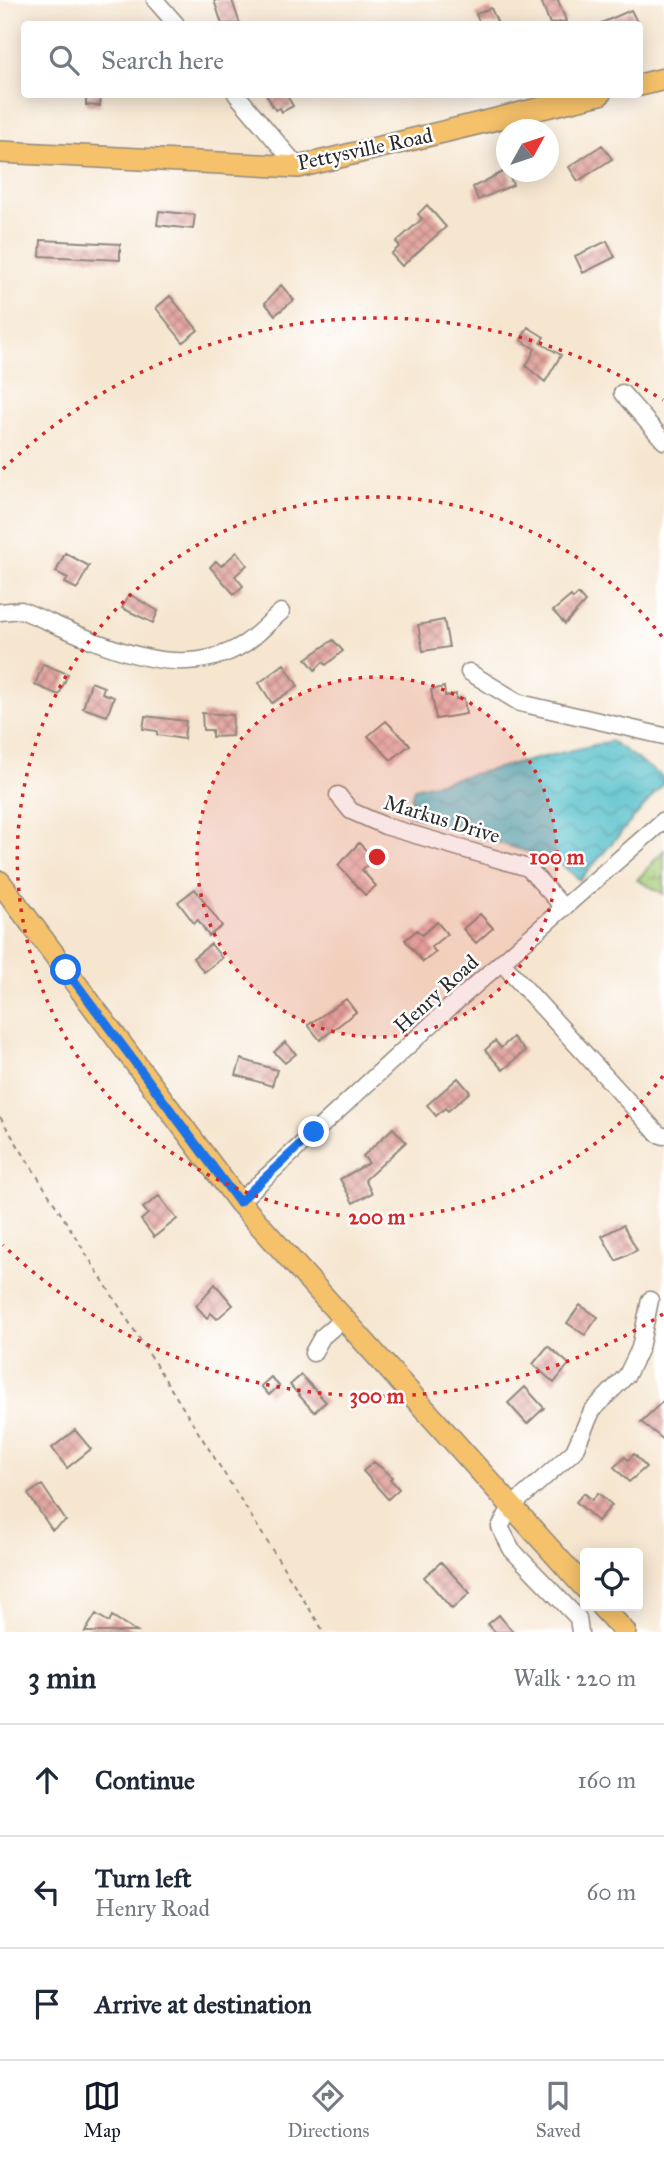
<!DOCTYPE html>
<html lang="en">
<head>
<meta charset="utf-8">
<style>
	body { margin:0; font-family:"IM FELL Great Primer",serif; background:#f6f6f7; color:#1f2937 }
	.controls { position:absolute; right:21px; bottom:21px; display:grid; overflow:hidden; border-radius:7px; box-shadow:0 4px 18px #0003 }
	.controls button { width:63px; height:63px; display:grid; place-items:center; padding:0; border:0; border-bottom:2px solid #e0e1e3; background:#fff; color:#1f2937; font:35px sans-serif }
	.compass { position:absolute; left:496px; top:119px; width:63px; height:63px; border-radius:50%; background:#fff; box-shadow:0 4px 18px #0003; rotate:50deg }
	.stop { position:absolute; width:21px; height:21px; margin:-16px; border:5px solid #1a73e8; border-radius:50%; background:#fff }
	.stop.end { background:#1a73e8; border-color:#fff; box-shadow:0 2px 7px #0008 }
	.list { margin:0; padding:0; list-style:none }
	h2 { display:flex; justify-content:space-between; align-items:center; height:91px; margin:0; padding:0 28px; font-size:30px }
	h2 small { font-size:23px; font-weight:400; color:#747a83 }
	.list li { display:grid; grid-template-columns:46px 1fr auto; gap:21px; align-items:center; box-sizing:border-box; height:112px; padding:0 28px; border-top:2px solid #e0e1e3 }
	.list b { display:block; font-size:26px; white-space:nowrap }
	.list p { margin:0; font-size:23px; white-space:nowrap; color:#747a83 }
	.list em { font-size:23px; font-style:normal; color:#747a83 }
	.icon { flex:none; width:38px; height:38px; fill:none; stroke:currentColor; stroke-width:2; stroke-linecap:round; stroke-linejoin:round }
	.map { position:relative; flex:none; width:664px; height:1632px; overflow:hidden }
	.search { position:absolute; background:#fff; box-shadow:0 4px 18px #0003; left:21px; right:21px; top:21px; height:77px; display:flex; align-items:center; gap:18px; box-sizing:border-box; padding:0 24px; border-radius:7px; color:#747a83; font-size:26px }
	.sheet { height:427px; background:#fff }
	nav { display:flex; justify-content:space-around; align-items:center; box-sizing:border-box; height:98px; border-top:2px solid #e0e1e3; background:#fff; font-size:19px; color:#747a83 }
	nav a { display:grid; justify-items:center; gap:4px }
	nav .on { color:#111827 }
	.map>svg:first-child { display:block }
	.wetland { fill:url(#wetland-marsh); stroke:#687a50; stroke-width:2 }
	.water { fill:url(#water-waves); stroke:#3e747a; stroke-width:2 }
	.building { fill:url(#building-cross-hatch) }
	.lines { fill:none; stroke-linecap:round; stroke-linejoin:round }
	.minor-casing { stroke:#90887e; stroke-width:19 }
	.major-casing { stroke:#90887e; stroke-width:24 }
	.path { stroke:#90887e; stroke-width:2; stroke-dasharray:5 5; stroke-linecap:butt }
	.minor { stroke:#fff; stroke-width:16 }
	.major { stroke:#f5c16b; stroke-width:21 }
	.route { stroke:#1a73e8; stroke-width:9 }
	.ring { fill:none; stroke:#d62828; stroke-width:3.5; stroke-dasharray:3.5 7 }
	.labels { text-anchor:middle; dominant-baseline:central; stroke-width:5; stroke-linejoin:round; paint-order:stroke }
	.street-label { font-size:21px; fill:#2b2b2b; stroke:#fff }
	.centre { fill:#d62828; stroke:#fff; stroke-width:3.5 }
	.ring-label { font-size:21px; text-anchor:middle; font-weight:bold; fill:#d62828; stroke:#fff; stroke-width:5; stroke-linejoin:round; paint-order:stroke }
</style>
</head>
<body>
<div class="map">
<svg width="664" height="1632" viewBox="0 0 664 1632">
	<defs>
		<pattern id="wetland-marsh" width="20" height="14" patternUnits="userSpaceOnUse" patternTransform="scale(1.75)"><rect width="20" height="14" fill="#a4ca74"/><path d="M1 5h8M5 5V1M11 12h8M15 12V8" fill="none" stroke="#86a45f"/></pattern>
		<pattern id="water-waves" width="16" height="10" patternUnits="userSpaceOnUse" patternTransform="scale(1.75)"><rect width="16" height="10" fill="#51bec9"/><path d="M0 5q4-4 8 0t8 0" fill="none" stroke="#439ba3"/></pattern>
		<pattern id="building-cross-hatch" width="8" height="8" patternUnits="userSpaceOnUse" patternTransform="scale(1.75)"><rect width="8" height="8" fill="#e4a8a3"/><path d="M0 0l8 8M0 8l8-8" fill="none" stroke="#b98985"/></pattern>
	</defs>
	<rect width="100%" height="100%" fill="#fff"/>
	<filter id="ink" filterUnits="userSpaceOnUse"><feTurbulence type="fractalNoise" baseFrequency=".0143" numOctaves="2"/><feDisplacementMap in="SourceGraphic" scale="14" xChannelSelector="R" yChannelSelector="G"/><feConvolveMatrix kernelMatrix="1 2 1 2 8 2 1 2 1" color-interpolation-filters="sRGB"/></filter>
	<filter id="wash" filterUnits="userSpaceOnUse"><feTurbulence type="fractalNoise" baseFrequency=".00686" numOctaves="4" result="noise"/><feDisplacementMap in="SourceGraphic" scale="28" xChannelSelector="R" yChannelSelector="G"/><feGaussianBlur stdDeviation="1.57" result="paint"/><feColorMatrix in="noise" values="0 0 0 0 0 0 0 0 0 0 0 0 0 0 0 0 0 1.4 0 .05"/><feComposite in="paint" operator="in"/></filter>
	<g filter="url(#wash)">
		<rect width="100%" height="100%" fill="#f6e6d0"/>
		<path class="wetland" d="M664 850V894L637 880Z"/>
		<path class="water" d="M611 741 664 778V783L580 880 557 861 407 814 414 788Z"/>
		<g id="blocks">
			<path class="building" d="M214 0H232L240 24H222Z
				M541 0H558L566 21 550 24Z
				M491 8 498 24H480L476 14Z
				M631 10 638 24H599Z
				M86 94H101L100 106 86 105Z
				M266 94H286L293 106 282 112 280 108 275 110Z
				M602 145 612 159 578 181 569 167Z
				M507 170 513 185 478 200 473 187Z
				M427 205 446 227 402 266 391 254 400 246 396 242 422 219 418 214Z
				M159 211 195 215 193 229 157 225Z
				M41 240 120 244V260L40 256Z
				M607 241 615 257 583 273 575 256Z
				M281 285 294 300 275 315 265 303Z
				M170 296 198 330 183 342 156 308Z
				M528 327 544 337 540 343 561 355 545 382 526 366 535 349 521 340Z
				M237 552 247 565 235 576 243 586 234 594 210 567 216 561 221 566Z
				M65 553 89 566 77 589 65 583 68 578 56 572Z
				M129 594 158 611 153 623 122 608Z
				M578 594 585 602 565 624 553 611 571 596 573 599Z
				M444 620 449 647 423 651 418 625Z
				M333 640 343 651 326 665 323 662 315 670 306 659Z
				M43 664 68 674 59 695 35 685Z
				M284 664 298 686 272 703 259 683Z
				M91 682 104 687 102 693 114 697 107 716 83 708Z
				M444 687 445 696 456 694V699L464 698 466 714 436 719 431 690Z
				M202 713 233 715 232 736 212 737V730H203Z
				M145 716 186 721 184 739 157 735V731L143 729Z
				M386 721 410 745 391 760 368 736Z
				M359 843 374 859 362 870 376 886 365 895 338 865Z
				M195 889 222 926 209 936 198 920 194 923 178 902Z
				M480 914 493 928 476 943 463 929Z
				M437 922 447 934 431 947 436 952 423 962 405 940 417 930 422 935Z
				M211 944 222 958 204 972 193 958Z
				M346 999 356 1012 320 1040 308 1025Z
				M513 1037 525 1051 503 1070 485 1050 495 1041 501 1048Z
				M285 1042 296 1054 285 1063 274 1052Z
				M241 1059 277 1070 272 1086 236 1075Z
				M458 1078 470 1092 448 1111 445 1108 436 1116 427 1105Z
				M393 1128 406 1142 365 1180 372 1193 353 1203 340 1179 369 1163 363 1156Z
				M159 1196 177 1219 154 1237 141 1220 148 1214 143 1208Z
				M623 1225 637 1250 616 1261 602 1236Z
				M215 1284 233 1305 217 1319 211 1313 207 1318 196 1306Z
				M580 1305 598 1317 585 1335 567 1323Z
				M548 1346 569 1364 554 1383 533 1364Z
				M301 1375 326 1402 314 1412 290 1385Z
				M271 1377 279 1386 269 1395 261 1386Z
				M525 1387 544 1408 527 1424 508 1403Z
				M664 1400V1440L641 1422Z
				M75 1430 91 1449 67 1468 52 1448Z
				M634 1454 646 1467 629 1482 614 1467 625 1457 628 1460Z
				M374 1462 393 1477 390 1479 399 1489 388 1499 363 1471Z
				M42 1485 66 1521 52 1530 28 1494Z
				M584 1493 592 1500 598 1493 612 1505 598 1521 576 1502Z
				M441 1562 470 1593 452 1609 424 1577Z
				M96 1614 109 1622 112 1616 137 1632H85Z
				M499 1615 513 1632H495L488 1624Z"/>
		</g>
	</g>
	<g filter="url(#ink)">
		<use href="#blocks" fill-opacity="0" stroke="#90887e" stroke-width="2"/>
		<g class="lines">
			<defs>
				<path id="minor" d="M155 0 176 24
					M236 94 298 167
					M622 393 664 441
					M0 612 21 610C88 637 174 688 244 644 258 635 269 622 281 612
					M469 672 520 703 664 736
					M338 795 351 811 385 826 528 868 564 908
					M502 963 658 1134 664 1136
					M239 1202 449 1008 664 820
					M313 1353 322 1337 342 1320
					M580 1632 578 1618 512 1550 500 1527 511 1507 574 1451 592 1411 627 1375 640 1348 650 1300"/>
				<path id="major" d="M640 85 664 79
					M0 152 298 167 600 94
					M0 882 239 1202 585 1588
					M601 1606 625 1632"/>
			</defs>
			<use href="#minor" class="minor-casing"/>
			<use href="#major" class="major-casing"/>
			<path class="path" d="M0 1117 324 1632"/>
			<use href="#minor" class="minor"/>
			<use href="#major" class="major"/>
		</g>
	</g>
	<g class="lines" filter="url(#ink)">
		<path class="route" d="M66 970 239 1202 314 1132"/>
	</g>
	<circle cx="377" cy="857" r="180" fill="#d62828" fill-opacity=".12"/>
	<g class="ring">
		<circle cx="377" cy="857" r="180"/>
		<path d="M663 1076A360 360 0 1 1 663 638"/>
		<path d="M663 1314A539 539 0 0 1 3 1245M3 469A539 539 0 0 1 663 400"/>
	</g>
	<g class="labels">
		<g class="street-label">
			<text transform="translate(365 149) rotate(-12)">Pettysville Road</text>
			<text transform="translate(442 819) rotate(17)">Markus Drive</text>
			<text transform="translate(436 994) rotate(-42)">Henry Road</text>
		</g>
	</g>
	<circle cx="377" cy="857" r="10" class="centre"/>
	<g class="ring-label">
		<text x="557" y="864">100 m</text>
		<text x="377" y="1224">200 m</text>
		<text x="377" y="1403">300 m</text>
	</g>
</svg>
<div class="controls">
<button><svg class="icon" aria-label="locate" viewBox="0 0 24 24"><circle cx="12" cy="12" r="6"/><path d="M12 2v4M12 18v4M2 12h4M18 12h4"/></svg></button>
</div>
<svg class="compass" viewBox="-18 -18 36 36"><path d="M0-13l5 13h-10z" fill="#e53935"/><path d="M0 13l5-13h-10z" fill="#747a83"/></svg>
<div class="stop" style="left:66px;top:970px"></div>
<div class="stop end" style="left:314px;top:1132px"></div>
<div class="search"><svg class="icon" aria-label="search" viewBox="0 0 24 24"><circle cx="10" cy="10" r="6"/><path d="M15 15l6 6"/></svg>Search here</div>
</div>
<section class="sheet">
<h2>3 min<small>Walk · 220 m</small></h2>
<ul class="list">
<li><svg class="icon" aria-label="ahead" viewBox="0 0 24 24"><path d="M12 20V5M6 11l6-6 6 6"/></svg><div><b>Continue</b></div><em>160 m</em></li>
<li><svg class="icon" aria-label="left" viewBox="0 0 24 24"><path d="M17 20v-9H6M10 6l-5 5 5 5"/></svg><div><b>Turn left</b><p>Henry Road</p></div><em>60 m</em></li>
<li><svg class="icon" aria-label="arrive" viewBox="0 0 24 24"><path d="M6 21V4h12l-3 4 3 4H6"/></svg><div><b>Arrive at destination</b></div></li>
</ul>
</section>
<nav>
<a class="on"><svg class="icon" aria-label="map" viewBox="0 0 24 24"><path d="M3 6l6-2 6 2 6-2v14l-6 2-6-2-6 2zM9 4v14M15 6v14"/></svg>Map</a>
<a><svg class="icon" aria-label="directions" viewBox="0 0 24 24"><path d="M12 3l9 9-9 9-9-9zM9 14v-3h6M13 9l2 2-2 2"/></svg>Directions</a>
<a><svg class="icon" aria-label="saved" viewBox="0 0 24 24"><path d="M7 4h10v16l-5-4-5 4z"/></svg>Saved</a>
</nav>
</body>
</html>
